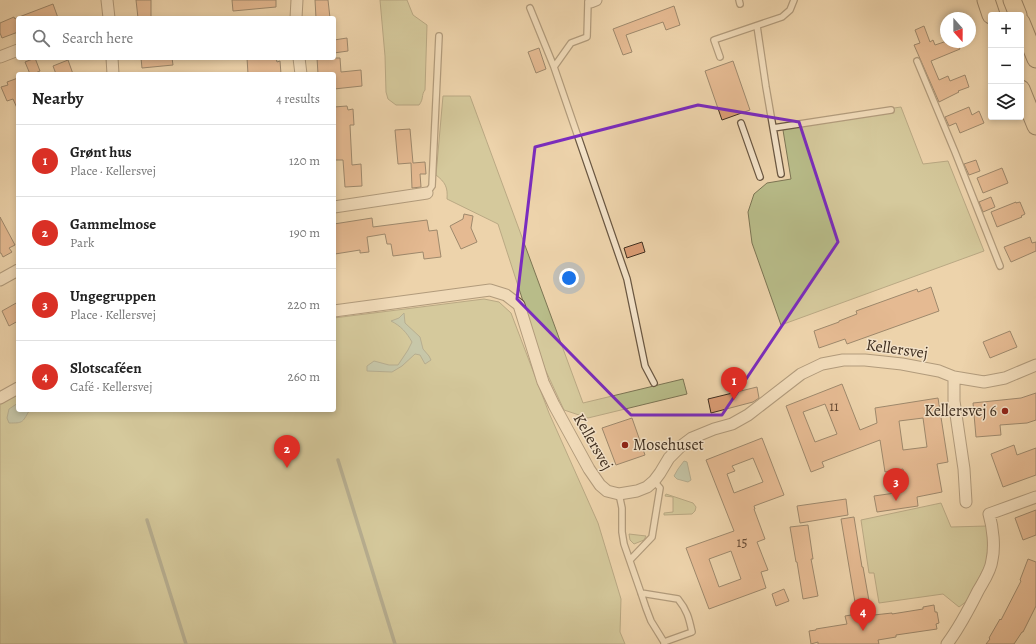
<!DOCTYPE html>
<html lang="en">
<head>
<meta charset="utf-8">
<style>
	body { margin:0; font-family:Alegreya,serif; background:#f2f2f2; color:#222 }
	.controls { position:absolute; right:12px; top:12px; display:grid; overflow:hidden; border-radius:4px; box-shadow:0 2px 6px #0003 }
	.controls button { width:36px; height:36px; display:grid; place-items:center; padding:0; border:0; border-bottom:1px solid #e0e0e0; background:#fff; color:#222; font:20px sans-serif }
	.compass { position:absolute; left:940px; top:12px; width:36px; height:36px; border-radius:50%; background:#fff; box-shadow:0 2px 6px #0003; rotate:159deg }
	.you { position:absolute; left:569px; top:278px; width:14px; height:14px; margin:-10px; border:3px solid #fff; border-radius:50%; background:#1a73e8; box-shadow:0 0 0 6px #1a73e833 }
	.badge { display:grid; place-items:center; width:26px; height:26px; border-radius:50%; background:#d93025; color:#fff; font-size:13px; font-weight:700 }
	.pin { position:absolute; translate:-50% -33px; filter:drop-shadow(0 1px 2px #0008) }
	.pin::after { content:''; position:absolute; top:21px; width:14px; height:12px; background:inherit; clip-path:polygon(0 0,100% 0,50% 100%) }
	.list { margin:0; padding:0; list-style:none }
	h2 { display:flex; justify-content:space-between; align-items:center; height:52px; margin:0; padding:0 16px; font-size:17px }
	h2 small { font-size:13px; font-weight:400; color:#767676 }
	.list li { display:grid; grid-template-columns:26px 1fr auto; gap:12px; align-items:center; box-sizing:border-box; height:72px; padding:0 16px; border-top:1px solid #e0e0e0 }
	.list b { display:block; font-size:15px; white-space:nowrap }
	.list p { margin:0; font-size:13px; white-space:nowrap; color:#767676 }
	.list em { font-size:13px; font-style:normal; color:#767676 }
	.icon { flex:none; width:22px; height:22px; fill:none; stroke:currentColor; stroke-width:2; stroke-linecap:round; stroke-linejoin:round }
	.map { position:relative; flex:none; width:1036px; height:644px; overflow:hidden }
	.search { position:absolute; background:#fff; box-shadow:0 2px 6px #0003; left:16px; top:16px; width:320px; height:44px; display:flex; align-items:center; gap:10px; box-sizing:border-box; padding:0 14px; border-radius:4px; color:#767676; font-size:15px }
	.panel { position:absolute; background:#fff; box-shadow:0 2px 6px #0003; left:16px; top:72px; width:320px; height:340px; border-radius:4px }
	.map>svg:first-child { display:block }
	.green { fill:#b8bc89; stroke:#7c7554 }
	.water { fill:#9ab8a6; stroke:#768170 }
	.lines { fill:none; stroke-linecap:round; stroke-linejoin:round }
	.stream { stroke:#768170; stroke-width:3.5 }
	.building { fill:#db9c74; stroke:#3f2e1f; fill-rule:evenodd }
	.service-casing { stroke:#6a5742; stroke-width:8 }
	.minor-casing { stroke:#6a5742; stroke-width:13 }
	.primary-casing { stroke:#3f2e1f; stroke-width:19 }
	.service { stroke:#f3e2c8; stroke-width:5.5 }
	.minor { stroke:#f3e2c8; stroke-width:11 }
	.primary { stroke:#edd3ab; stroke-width:17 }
	.marked { fill:none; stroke:#7b2cbf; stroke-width:3; stroke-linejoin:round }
	.poi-dot { fill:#8f2418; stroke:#f3e2c8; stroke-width:1.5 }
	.labels { text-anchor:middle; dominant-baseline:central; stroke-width:3; stroke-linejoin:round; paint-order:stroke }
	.number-label { font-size:14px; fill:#664a34 }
	.street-label { font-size:16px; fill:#3f2e1f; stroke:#f3e2c8 }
	.poi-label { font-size:16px; fill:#3f2e1f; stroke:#f3e2c8; text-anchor:end }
</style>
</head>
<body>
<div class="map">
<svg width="1036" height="644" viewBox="0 0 1036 644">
	<rect width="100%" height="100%" fill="#edd3ab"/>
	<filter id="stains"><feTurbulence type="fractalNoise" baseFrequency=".005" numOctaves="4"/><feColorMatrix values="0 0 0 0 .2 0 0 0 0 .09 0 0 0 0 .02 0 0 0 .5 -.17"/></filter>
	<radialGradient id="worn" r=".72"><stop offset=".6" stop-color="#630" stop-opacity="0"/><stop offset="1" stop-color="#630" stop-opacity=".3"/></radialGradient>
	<path class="green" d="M380 0H407L413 15 427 25 425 90C421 95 424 99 419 105H396L388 99 386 92 385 56Z
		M443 96H470L583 403 683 379 687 394 588 418 564 410 545 369 498 224 447 199C448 187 445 182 436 175Z
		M901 107 923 164 948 161 984 251 781 325 752 243 748 212 754 194 767 183 791 179 782 124Z
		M484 299 499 302 511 313 549 413 598 523 621 599 620 632 625 644H0V404L18 393V410H334V318Z
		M666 494 693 503 696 507 695 511 692 514 664 515V513L673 512V497L665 496Z
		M941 503 951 527 987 526 989 558 967 601 959 607 943 594 879 603 874 573H869L861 520Z
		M629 534 646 536 644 540 634 544 630 540Z"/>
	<path class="water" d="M404 313 405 323 420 337 423 349 429 356 431 360 425 364 420 355 415 354 402 366 392 372 367 371V366L374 361 389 365H398L408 350 412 342C407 333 401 326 391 321L399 318Z
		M18 403V410H29V411C22 423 23 423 9 423L7 418 9 409Z
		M684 461 687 462 691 480 688 482 677 479 674 476 678 469Z"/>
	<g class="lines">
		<path class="stream" d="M338 460 395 644
			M147 520 186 644"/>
	</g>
	<path class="building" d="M136 0H151V18H138Z
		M232 0H276V7L233 11Z
		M315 0H328L330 18H316Z
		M53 4 58 18H19V17Z
		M674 6 680 25 666 30 663 22 626 35 632 52 623 55 613 29Z
		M14 17 15 19 18 17V32L2 38 0 33V23Z
		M924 26 930 42 933 40 935 45 944 42H957L960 49 931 61 939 80 948 76 950 81 965 75 969 87 958 91 959 92 939 102 914 45 920 43 915 30Z
		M347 38 348 51 334 53V40Z
		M539 48 546 69 536 73 528 52Z
		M35 58 40 71 33 74H30L25 62Z
		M141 58H172L173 65 142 68Z
		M247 58H276L277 62 280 61 281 74H264L263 73 248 74Z
		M317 58H340L341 72 361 70 362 86 334 89V74H318Z
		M68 60 73 74H56L53 66Z
		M733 61 750 110 722 120 705 71Z
		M18 78V108H17L13 99 7 101 1 87 8 85 7 82Z
		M347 106 348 110 353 109 354 125H350L352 165 361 164 362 186 345 187 343 160H334V107Z
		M969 107 972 115 979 111 984 123 960 133 956 123 949 126 945 117Z
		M410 129 413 163 425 162 426 174H420L421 187 412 188 411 163 398 164 395 130Z
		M976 160 980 171 969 175 964 164Z
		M1002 168 1008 183 983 193 977 178Z
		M991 197 995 207 983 212 979 202Z
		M1016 202V203L1020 202 1025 214 1021 216 1022 217 997 227 991 212Z
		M464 214 473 216 471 228 477 242 461 249 450 226 463 219Z
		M0 217 15 245 9 248 12 252 3 257 1 253H0Z
		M372 218 373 227 427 220 429 231 437 230 441 257 424 259 423 252 393 256 391 244H387L385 234 367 237 369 252 360 253V250L335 254 334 246V224Z
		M1030 237 1032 243 1036 242V251L1011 262 1004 247Z
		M642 242 645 252 627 258 624 248Z
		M931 287 939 311 847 344 845 339 819 348 814 331 839 322V321L857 314 856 311 917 289 918 292Z
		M18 302V321L9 326 2 311Z
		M1010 331 1017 347 990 358 983 342Z
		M842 384 860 430 877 423 875 408 938 398 948 462 937 464 942 492 917 497 918 506 877 512 874 496 902 492 901 489H906L903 469 885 472 880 440 822 462 824 467 811 472 786 406ZM825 404 837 434 815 442 803 412ZM923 418 927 447 903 450 899 421Z
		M757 387 759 398 753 402 711 413 708 399Z
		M1036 393V420L1027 423 1000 425 1001 435 976 437 973 403 1021 398Z
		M632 418 645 455 616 465 602 428Z
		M762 438 784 495 754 506 755 509H754L765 539 757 542 768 570 761 572 766 588 709 609 686 548 734 531 706 460ZM753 458 763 482 734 493 727 474 735 471 732 466ZM731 551 741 579 719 587 709 559Z
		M1014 445 1017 455 1036 448V475L1003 487 991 454Z
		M846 499 848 515 800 523 797 506Z
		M1036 510V535L1023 540 1015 518Z
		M854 517 862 567H863L871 612H874V615L892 613V614L923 609V607L934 605 935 612H937L939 623 936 624 937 629 896 635V637L878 640 879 644H818V642L811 644 809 631 816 630V629L847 624 845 616 857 614 841 519Z
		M808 525 813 559H811L818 596 803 599 797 562H796L790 527Z
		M1028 559 1036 562V606L1023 632H1022L1014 644H986L990 639 989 638 1000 619 1001 620 1021 581 1020 580Z
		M784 589 789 601 776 606 772 594Z"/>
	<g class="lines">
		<defs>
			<path id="service" d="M739 0 740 4
				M588 2 587 37 571 43 554 67 627 279 645 366 654 383
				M530 8 554 67
				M757 26 766 87 781 174
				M720 57 714 40 782 17 790 10 794 0
				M917 61 955 152 1000 266
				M741 123 760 177
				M773 128 891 110
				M427 193 432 186 439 36
				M619 494 622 508V532L624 544 641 593 646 608 651 621 664 642V644
				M630 560 652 537 660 488 654 481
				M641 593 678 599C687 610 689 618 692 632L664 642"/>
			<path id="minor" d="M107 0 109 18
				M591 2 596 0
				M296 18 297 0
				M0 57 18 50
				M112 58 113 74
				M299 58 301 74
				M334 207 427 193
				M0 280 18 270
				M334 311 490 290 506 295 519 305 543 382 554 405 589 469 600 485 607 491 619 494 637 491 647 487 654 481 660 473 669 458 680 447 692 438 714 429 732 424 748 415 801 374 822 364 843 360H865L902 364 939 371 954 377 984 382 1005 378 1036 365
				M954 377V401L964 469 966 502
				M0 398 18 388
				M947 644C959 628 969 609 978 591 983 582 991 571 992 560 995 547 993 528 989 514L1036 497"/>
			<path id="primary" d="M986 0 991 15
				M1012 0 1018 15
				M1021 22 1036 59
				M1021 89 1036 126"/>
		</defs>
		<use href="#service" class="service-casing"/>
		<use href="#minor" class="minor-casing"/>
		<use href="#primary" class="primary-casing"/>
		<use href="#service" class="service"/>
		<use href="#minor" class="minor"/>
		<use href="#primary" class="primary"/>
	</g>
	<path d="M0 0H1036V644H0ZM698 105 799 122 838 242 722 415H631L517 299 535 147Z" fill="#edd3ab" fill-opacity=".55" fill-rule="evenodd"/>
	<path class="marked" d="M698 105 799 122 838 242 722 415H631L517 299 535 147Z"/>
	<g class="poi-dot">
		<circle cx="1005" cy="411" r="4"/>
		<circle cx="625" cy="445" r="4"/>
	</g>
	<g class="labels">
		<g class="number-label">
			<text x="834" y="406">11</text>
			<text x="742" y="542">15</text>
		</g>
		<g class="street-label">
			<text transform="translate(897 349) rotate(8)">Kellersvej</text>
			<text transform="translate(593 442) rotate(60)">Kellersvej</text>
		</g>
		<g class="poi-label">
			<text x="997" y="411">Kellersvej 6</text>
			<text x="633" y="445" text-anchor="start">Mosehuset</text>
		</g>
	</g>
	<rect width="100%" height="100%" filter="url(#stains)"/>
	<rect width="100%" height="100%" fill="url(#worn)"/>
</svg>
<div class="controls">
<button>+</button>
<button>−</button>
<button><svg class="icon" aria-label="layers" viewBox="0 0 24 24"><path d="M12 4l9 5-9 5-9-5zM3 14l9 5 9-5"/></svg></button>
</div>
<svg class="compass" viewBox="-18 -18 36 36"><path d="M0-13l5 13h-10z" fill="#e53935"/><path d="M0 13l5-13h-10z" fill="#767676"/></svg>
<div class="you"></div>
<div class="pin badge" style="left:734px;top:400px">1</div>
<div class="pin badge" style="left:287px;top:468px">2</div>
<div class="pin badge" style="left:896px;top:501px">3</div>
<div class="pin badge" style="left:863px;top:631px">4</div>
<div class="search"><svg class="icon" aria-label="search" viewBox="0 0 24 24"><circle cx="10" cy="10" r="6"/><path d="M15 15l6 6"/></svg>Search here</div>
<section class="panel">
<h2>Nearby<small>4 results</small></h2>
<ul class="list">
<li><span class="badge">1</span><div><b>Grønt hus</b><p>Place · Kellersvej</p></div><em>120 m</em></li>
<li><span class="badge">2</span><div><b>Gammelmose</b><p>Park</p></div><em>190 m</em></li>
<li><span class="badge">3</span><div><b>Ungegruppen</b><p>Place · Kellersvej</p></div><em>220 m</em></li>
<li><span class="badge">4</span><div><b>Slotscaféen</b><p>Café · Kellersvej</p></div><em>260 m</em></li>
</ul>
</section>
</div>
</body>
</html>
